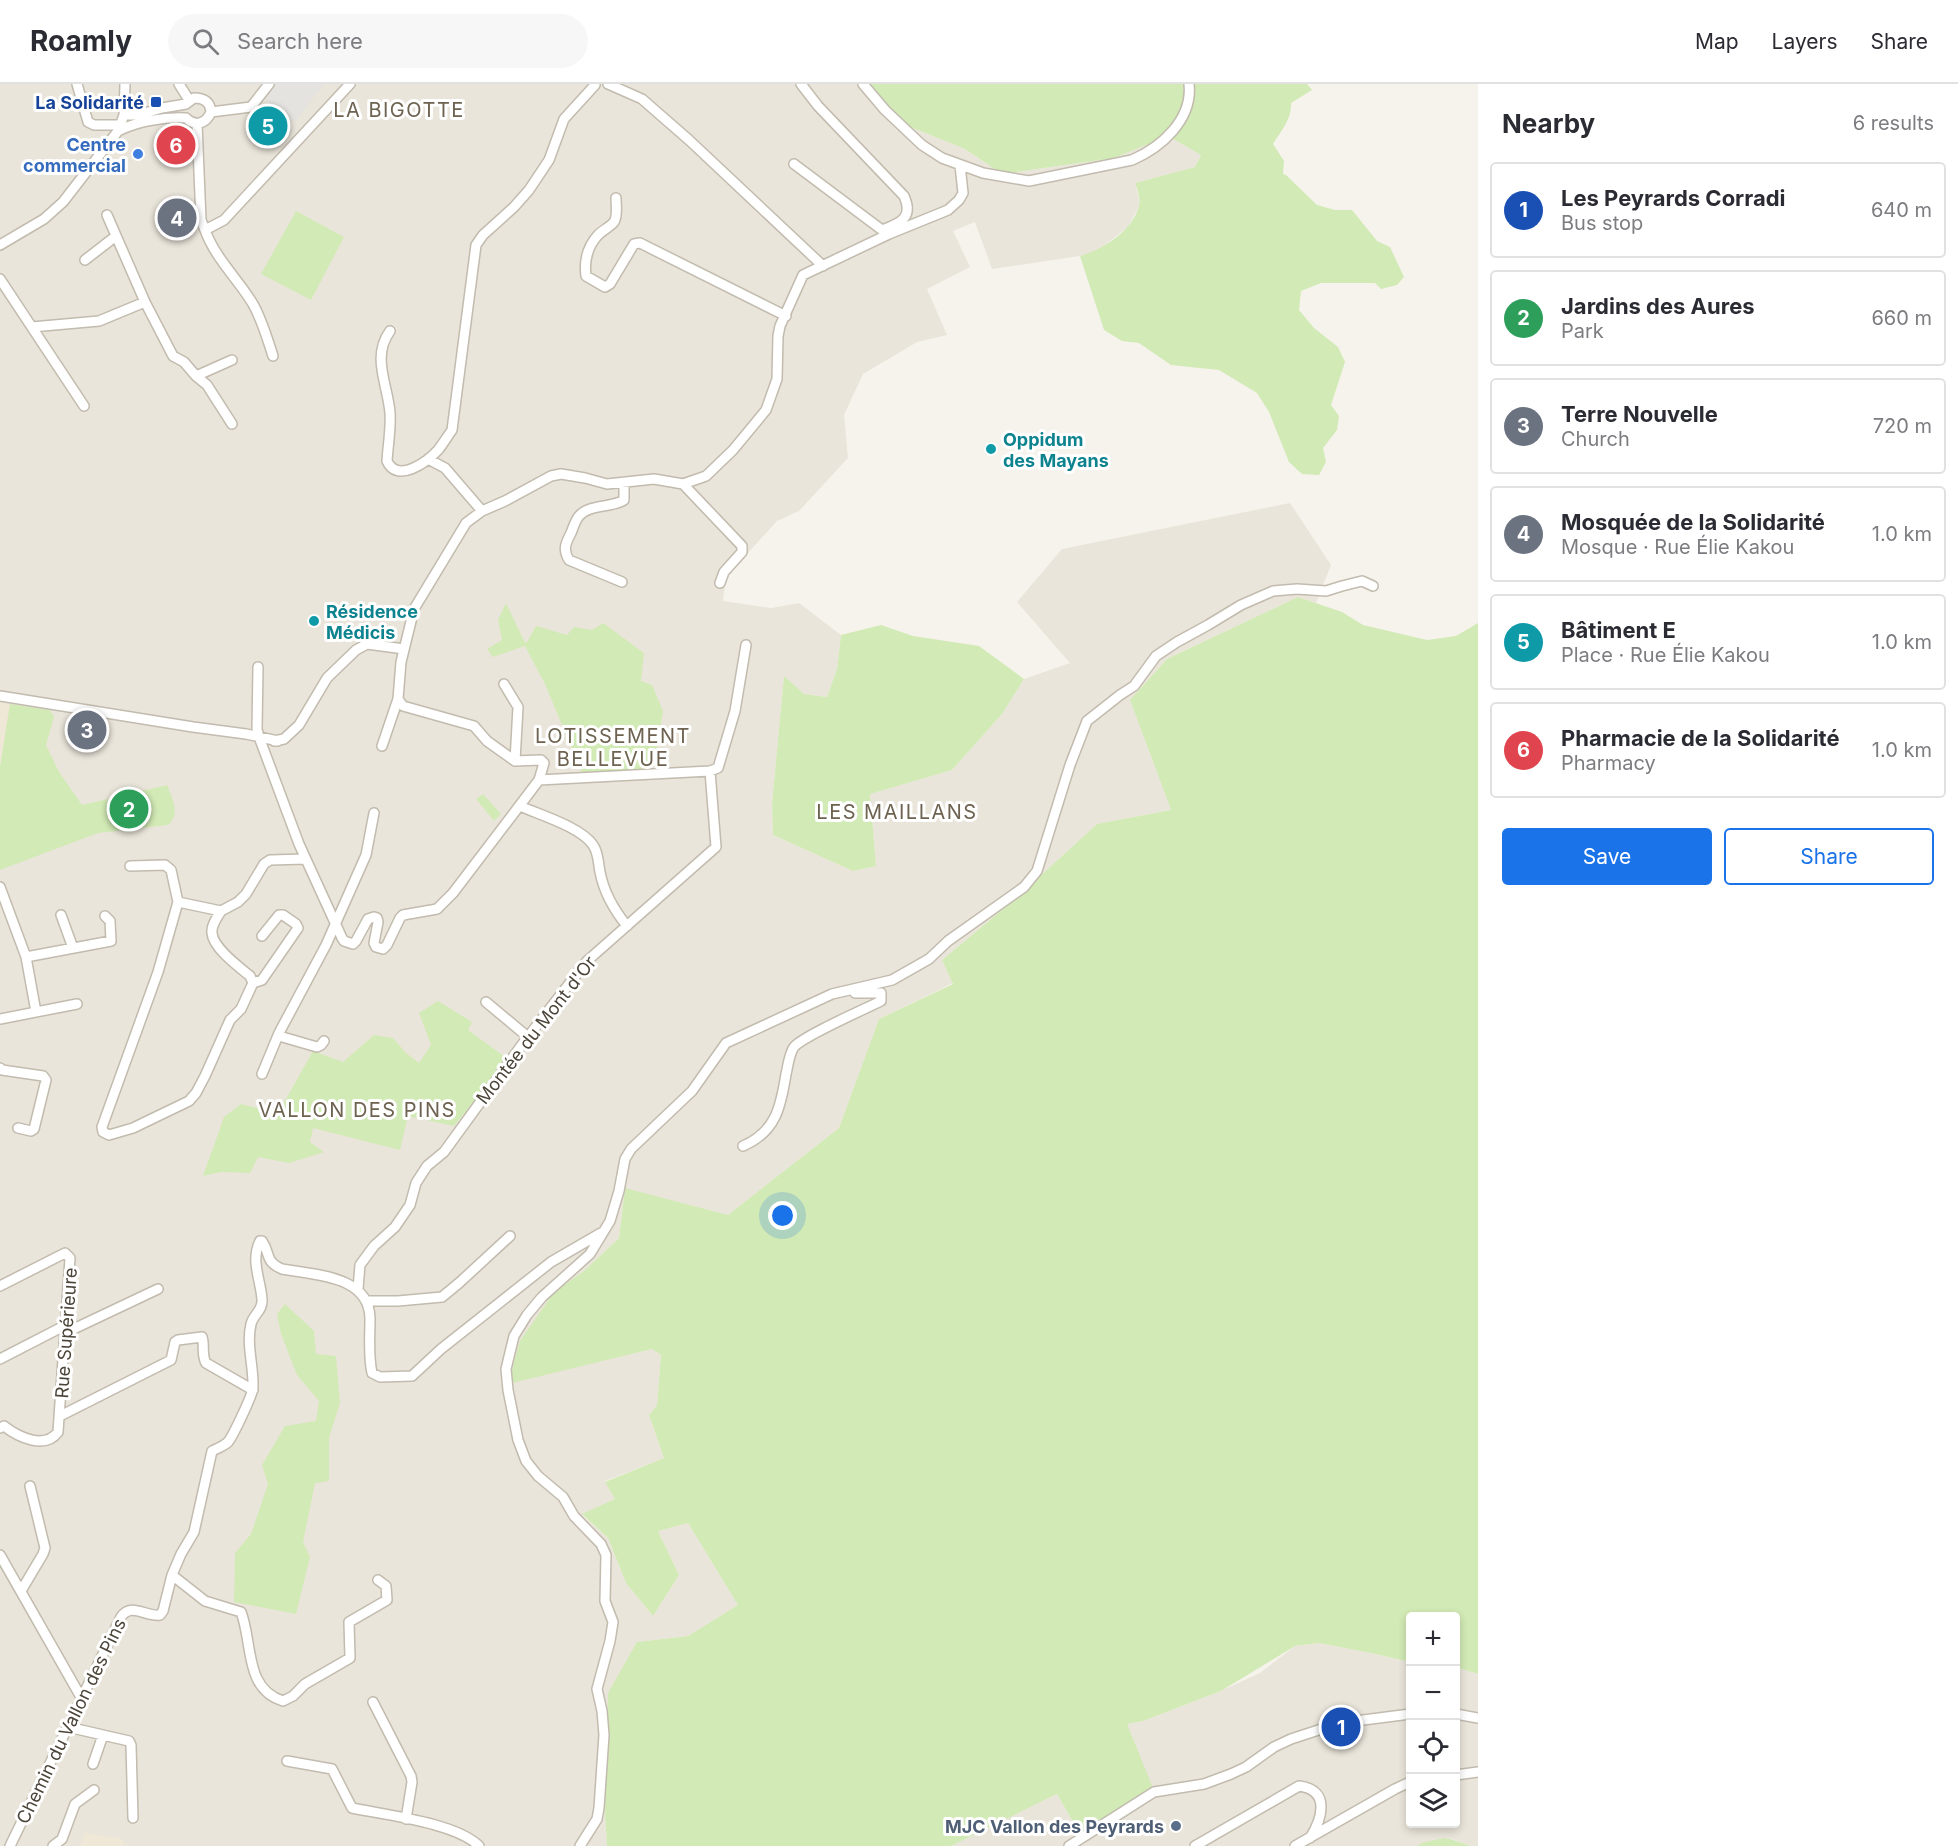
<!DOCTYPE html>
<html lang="en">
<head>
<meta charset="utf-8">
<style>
	body { margin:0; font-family:Inter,sans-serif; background:#f7f7f7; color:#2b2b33 }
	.controls { position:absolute; right:18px; bottom:18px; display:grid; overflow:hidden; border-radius:6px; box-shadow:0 3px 9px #0003 }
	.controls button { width:54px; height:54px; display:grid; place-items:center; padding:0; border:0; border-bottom:2px solid #e1e1e2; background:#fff; color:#2b2b33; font:30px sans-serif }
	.you { position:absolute; left:783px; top:1132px; width:21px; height:21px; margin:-15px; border:4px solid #fff; border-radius:50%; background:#1a73e8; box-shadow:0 0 0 9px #1a73e833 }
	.badge { display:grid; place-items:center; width:39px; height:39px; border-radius:50%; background:#1a73e8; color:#fff; font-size:20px; font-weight:700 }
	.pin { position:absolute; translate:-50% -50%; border:3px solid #fff; box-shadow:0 2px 6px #0006 }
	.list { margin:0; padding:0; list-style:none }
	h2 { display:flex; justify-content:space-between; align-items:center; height:78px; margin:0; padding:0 24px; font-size:26px }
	h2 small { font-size:20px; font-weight:400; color:#7c7c81 }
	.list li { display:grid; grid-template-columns:39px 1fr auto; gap:18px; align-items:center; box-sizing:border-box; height:96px; margin:0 12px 12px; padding:0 12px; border:2px solid #e1e1e2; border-radius:6px }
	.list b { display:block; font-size:22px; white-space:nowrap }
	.list p { margin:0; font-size:20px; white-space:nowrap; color:#7c7c81 }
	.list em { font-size:20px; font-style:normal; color:#7c7c81 }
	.actions { display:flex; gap:12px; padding:18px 24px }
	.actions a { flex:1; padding:14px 0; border:2px solid #1a73e8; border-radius:6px; text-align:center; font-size:21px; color:#1a73e8 }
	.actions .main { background:#1a73e8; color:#fff }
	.icon { flex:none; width:33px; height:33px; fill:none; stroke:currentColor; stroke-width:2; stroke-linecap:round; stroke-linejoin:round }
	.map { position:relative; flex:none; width:1478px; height:1762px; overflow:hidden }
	header { display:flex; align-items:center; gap:36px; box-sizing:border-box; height:84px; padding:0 30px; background:#fff; border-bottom:2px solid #e1e1e2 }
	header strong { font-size:28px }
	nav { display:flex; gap:33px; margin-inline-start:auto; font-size:21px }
	.search { width:420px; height:54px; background:#f7f7f7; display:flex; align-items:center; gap:15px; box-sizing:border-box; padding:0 21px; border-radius:33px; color:#7c7c81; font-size:22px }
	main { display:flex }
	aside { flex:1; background:#fff }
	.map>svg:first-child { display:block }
	.residential { fill:#eae5da }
	.education { fill:#efe8d6 }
	.green { fill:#d2eab5 }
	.parking { fill:#e5e3e0 }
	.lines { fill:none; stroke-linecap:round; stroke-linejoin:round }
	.minor-casing { stroke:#c2bbae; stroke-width:12 }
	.minor { stroke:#fff; stroke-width:9 }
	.transit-dot { fill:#1a4fb4; stroke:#fff; stroke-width:2 }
	.shop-dot { fill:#3f7fe0; stroke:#fff; stroke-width:2 }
	.culture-dot { fill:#0f9aa8; stroke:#fff; stroke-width:2 }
	.service-dot { fill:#5c6f8a; stroke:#fff; stroke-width:2 }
	.labels { text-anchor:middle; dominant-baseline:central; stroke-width:6; stroke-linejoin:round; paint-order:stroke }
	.transit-label { font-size:18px; font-weight:bold; fill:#164399; stroke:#fff; text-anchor:end }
	.shop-label { font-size:18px; font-weight:bold; fill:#366cbe; stroke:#fff; text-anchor:end }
	.culture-label { font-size:18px; font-weight:bold; fill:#0d838f; stroke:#fff; text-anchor:start }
	.street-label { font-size:18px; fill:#4b4439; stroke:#fff }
	.service-label { font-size:18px; font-weight:bold; fill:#4e5e75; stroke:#fff; text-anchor:end }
	.neighbourhood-label { font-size:20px; letter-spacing:1.5px; fill:#6e6250; stroke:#fff }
</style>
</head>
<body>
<header>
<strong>Roamly</strong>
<div class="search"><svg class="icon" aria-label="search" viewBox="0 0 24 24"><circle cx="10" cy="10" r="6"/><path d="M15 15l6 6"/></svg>Search here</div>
<nav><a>Map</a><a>Layers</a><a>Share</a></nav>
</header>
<main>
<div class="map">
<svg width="1478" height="1762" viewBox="0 0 1478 1762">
	<rect width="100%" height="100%" fill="#f6f3ec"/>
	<path class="residential" d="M0 0H870L875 8 908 42 965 65 1002 90 1114 74 1168 52 1201 71 1195 83 1135 99 1140 120 1128 143 1097 167 1080 172 992 185 975 138 953 147 970 183 927 205 947 251 917 258 863 290 844 331 848 374 799 427 777 437 726 493 723 517 771 524 799 519 841 551 837 585 827 613 804 610 784 593 772 719 773 751 853 787 876 782 870 710 952 686 1002 630 1024 595 1070 579 1017 518 1062 465 1290 419 1331 481 1316 519 1298 513 1167 575 1130 616 1171 726 1097 740 1014 816 942 876 953 899 879 935 839 1044 728 1131 625 1105 619 1154 584 1187 554 1208 508 1299 652 1265 661 1271 657 1321 649 1331 664 1374 605 1397 615 1415 582 1431 608 1454 626 1499 653 1532 679 1491 658 1447 688 1439 738 1521 688 1552 637 1558 605 1730 607 1762H0Z
		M1319 1559 1371 1569 1410 1578V1740H1456V1583L1478 1590V1762H1471L1451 1755 1443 1754 1417 1762H951L1057 1710 1080 1750 1126 1640 1143 1637 1221 1607 1260 1589 1295 1562Z"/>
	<path class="education" d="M0 618 10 620 0 683Z
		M85 1749 123 1755V1762H80Z"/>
	<path class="green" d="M870 0H1307L1312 6 1291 19C1292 35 1281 47 1273 60L1284 77 1283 90 1286 91 1317 121 1335 126H1352L1377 157 1390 163 1404 193 1397 201 1381 205 1375 199H1321L1301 207 1299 226 1314 244 1338 263 1345 278 1331 321 1339 332 1337 346 1323 364 1326 378 1319 391 1302 390 1289 378 1269 328 1257 309 1219 286 1171 281 1139 259 1122 257 1104 246 1080 172C1104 165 1132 147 1139 122 1141 115 1137 105 1135 99L1195 83 1201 71 1168 52 1114 74 1002 90 965 65 908 42 875 8Z
		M296 127 344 153 311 216 261 190Z
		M1298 513 1342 528 1363 541 1427 556 1456 552 1478 539V1590L1456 1583V1532H1410V1578L1371 1569 1319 1559 1295 1562 1221 1607 1143 1637 1127 1640 1153 1704 1080 1750 1057 1710 951 1762H607L605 1730 608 1609 637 1558 688 1552 738 1521 688 1439 658 1447 679 1491 653 1532 626 1499 608 1454 582 1430 615 1415 605 1398 664 1374 649 1331 657 1321 661 1271 652 1265 508 1300 520 1257 554 1208 584 1187 619 1154 625 1104 728 1131 839 1044 879 935 953 900 942 876 1014 816 1097 740 1171 726 1130 616 1167 575Z
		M506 519 525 559 527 558 536 542 567 551 574 543 592 546 603 539 644 569 641 597 652 601 663 627 655 679 648 685 582 689 545 600 525 562 493 573 487 565 502 556 498 536Z
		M881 541 913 552 979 562 1024 595 1002 630 952 686 870 710 876 782 853 787 773 751 772 719 784 592 804 610 827 613 837 585 841 551Z
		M10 620 50 626 54 633 46 661 59 688 82 721 167 701C172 714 181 730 168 741L98 749 0 786V683Z
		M483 710 501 730 494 737 476 715Z
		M438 917 472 938 468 946 505 973 492 995 454 1042 408 1032 400 1066 313 1044 310 1058 324 1068 289 1079 258 1073 250 1089 221 1088 203 1092 224 1033 241 1020 278 1029 313 967 343 978 374 951 393 954 406 969 419 979 431 961 419 929Z
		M285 1220 314 1247 316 1270 336 1272 340 1319 329 1354V1397L315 1399 303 1458 310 1473 296 1530 234 1518 235 1469 251 1450 268 1400 262 1381 285 1342 316 1337 319 1317 297 1291 281 1250 277 1230Z
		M1443 1754 1450 1755 1471 1762H1417L1422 1759Z"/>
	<path class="parking" d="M273 0H324L295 38 263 13Z"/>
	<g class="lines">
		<defs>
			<path id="minor" d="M77 0 88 38 94 41H121
				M179 0 189 16
				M608 0 642 15 689 56 823 182
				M863 0 885 26 922 61 942 74 983 89 1029 97 1132 76C1162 63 1193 35 1189 0
				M211 28 251 23 269 0
				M197 40 201 136 205 146
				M118 47C138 37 164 33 186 34 195 43 206 40 211 28 210 18 204 14 194 14L186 20 162 24 138 31H124
				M794 80 882 146C900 139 914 134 904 112L818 22 801 0
				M616 114C616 121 618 132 614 138 610 143 603 146 598 151 588 162 584 177 586 192L605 203 610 200 634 160 640 159 786 232
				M0 161 44 135 63 118 118 47 124 31 125 0
				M85 176 116 152
				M0 195 84 322
				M145 218 173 272 184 278 196 292 207 301 232 340
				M32 243 99 237 145 218 107 131
				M390 247C371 273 388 301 390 329 391 345 388 361 387 377 397 400 427 378 438 366 443 360 447 353 452 346L476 161 483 151 514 123 529 106 549 76 564 35 595 1
				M273 272C267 254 262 236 253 220 238 195 215 174 205 146L224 136 350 0
				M196 292 232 276
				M428 375 445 384 482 427
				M683 400 742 462V468L724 488 720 499
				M622 498 569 476C563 466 565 460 571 449 573 444 575 437 579 432 589 420 612 424 624 416V399
				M258 583 257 645 259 653 299 760 342 854 344 857 353 860 356 857 368 835 374 833 377 834 378 838 374 859 376 863 383 865 387 861 400 834 403 831 437 825 453 809 539 696 544 679 541 676 515 677 487 657 474 642 403 622 398 615
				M504 600 518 623 515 677
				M0 612 193 643 246 650 278 657
				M274 657 284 655 299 641 327 594 356 566 367 560 404 565
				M382 662 398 615 401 578 414 525 466 439 482 427 505 417 551 392 561 390 585 394 607 400 654 395 683 400 706 392 733 366 766 326 777 295 778 252 780 242 803 191 889 150 948 126 959 116 963 109 960 81
				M539 696 710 687 718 684 735 627 746 561
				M520 722C540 731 581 743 593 761 599 770 598 779 600 788 604 809 614 826 627 842
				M130 782 165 781 171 786 178 818 158 888 102 1043 103 1048 109 1051 133 1044 189 1017 196 1009 205 992 230 936 241 925 253 899 250 892C239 883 213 864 212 849 211 841 217 834 221 827
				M0 803 26 873 36 928
				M178 818 221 827 238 818 246 810 264 780 270 776 305 775
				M61 831 73 864
				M26 873 111 857 110 837 105 832
				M253 899 262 896 298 844 296 840 283 831H279L262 852
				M486 918 528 953
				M0 935 77 920
				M279 952 317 963 321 961 324 957
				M0 984 2 986 43 992 46 996 34 1045 31 1047 18 1044
				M262 990 279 949 326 861 366 771 374 729
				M743 1062C776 1048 781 1022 786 990 788 982 789 970 794 963 803 952 865 925 881 917V909H855
				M0 1202 65 1169 70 1174 58 1348C45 1366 18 1353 4 1342L0 1344
				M358 1205 360 1181 374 1162 395 1143 410 1121 416 1099 427 1082 444 1068 524 958 587 877 716 763 710 687
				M367 1217H398L442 1213 459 1199 510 1152
				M65 1249 158 1205
				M0 1275 66 1241
				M60 1332 171 1276 175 1258 178 1256 202 1253C205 1261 201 1270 206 1279L253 1306
				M0 1471 82 1615
				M172 1491 205 1517 241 1528C253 1559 244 1605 283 1617L293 1612 305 1600 350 1574 349 1538 387 1516 386 1502 378 1496
				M21 1507 43 1470 45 1464 30 1402
				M373 1618 411 1692 412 1698 406 1735
				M1456 1630 1478 1634
				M68 1643 129 1657 131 1661 133 1734
				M287 1677 332 1685 352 1724C386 1731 456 1739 479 1762
				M93 1680 103 1651
				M1456 1691 1478 1688
				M10 1762 121 1533C131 1518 146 1533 160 1531L163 1527 172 1491 181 1470 194 1448 212 1367C216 1365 224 1362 228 1358 233 1352 252 1312 253 1304 254 1283 246 1261 251 1240 253 1231 263 1226 262 1216 261 1196 250 1177 260 1157H262C271 1170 264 1177 282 1185 314 1191 369 1191 370 1234 370 1253 368 1271 372 1289L380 1293 412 1292 441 1265 551 1178 601 1149
				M53 1762 62 1755 75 1720 94 1706
				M580 1762 597 1735 599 1724 604 1651 602 1627 597 1605 610 1557 613 1538 605 1517 606 1471 601 1460 574 1432 563 1413 538 1392 526 1377 518 1356 508 1306 506 1285 514 1252 527 1231 542 1213 590 1170 610 1137 619 1107 625 1075 631 1065 692 1007 726 959 832 910 892 896 929 875 948 857 1024 803 1037 787 1070 681 1087 637 1120 611 1134 602 1156 572 1177 558 1208 541 1241 521 1273 507 1297 505 1326 507 1342 502 1362 497 1373 502
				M1069 1762 1154 1708 1204 1700 1231 1690 1246 1683 1274 1663 1291 1655 1340 1639 1410 1630
				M1195 1762 1299 1702C1331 1706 1322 1735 1310 1754
				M1295 1762 1395 1705 1410 1698"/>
		</defs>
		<use href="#minor" class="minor-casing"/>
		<use href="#minor" class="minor"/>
	</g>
	<rect class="transit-dot" x="150" y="12" width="12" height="12" rx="3"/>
	<circle class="shop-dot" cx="138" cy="70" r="6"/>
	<g class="culture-dot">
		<circle cx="991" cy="365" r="6"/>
		<circle cx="314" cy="537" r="6"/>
	</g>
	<circle class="service-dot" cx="1176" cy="1742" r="6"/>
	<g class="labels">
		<g class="transit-label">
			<text x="144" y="18">La Solidarité</text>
		</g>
		<g class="shop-label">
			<text x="126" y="60">Centre<tspan x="126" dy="21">commercial</tspan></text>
		</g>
		<g class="culture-label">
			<text x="1003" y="355">Oppidum<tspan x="1003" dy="21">des Mayans</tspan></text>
			<text x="326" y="527">Résidence<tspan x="326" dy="21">Médicis</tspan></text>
		</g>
		<g class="street-label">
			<text transform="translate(536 946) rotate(-52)">Montée du Mont d'Or</text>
			<text transform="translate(66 1249) rotate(-86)">Rue Supérieure</text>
			<text transform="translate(71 1637) rotate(-64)">Chemin du Vallon des Pins</text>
		</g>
		<g class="service-label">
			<text x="1164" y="1742">MJC Vallon des Peyrards</text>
		</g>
		<g class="neighbourhood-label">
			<text x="399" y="26">LA BIGOTTE</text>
			<text x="613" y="652">LOTISSEMENT<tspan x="613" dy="23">BELLEVUE</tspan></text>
			<text x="897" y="728">LES MAILLANS</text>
			<text x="357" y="1026">VALLON DES PINS</text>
		</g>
	</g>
</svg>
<div class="controls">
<button>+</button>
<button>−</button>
<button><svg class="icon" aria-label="locate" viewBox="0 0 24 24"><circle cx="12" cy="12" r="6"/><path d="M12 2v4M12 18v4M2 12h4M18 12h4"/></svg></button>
<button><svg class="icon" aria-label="layers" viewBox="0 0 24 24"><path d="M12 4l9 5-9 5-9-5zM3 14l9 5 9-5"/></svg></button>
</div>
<div class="you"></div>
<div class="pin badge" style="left:1341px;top:1643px;background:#1a4fb4">1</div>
<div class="pin badge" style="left:129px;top:725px;background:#2e9e5b">2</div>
<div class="pin badge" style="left:87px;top:646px;background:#6b7280">3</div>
<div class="pin badge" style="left:177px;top:134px;background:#6b7280">4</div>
<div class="pin badge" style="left:268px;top:42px;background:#0f9aa8">5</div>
<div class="pin badge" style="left:176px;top:61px;background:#e0444e">6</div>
</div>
<aside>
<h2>Nearby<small>6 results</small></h2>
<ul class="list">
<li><span class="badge" style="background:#1a4fb4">1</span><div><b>Les Peyrards Corradi</b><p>Bus stop</p></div><em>640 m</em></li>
<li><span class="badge" style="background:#2e9e5b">2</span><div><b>Jardins des Aures</b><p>Park</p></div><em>660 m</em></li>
<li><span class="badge" style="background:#6b7280">3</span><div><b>Terre Nouvelle</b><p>Church</p></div><em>720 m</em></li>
<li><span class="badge" style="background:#6b7280">4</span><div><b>Mosquée de la Solidarité</b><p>Mosque · Rue Élie Kakou</p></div><em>1.0 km</em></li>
<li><span class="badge" style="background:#0f9aa8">5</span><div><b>Bâtiment E</b><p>Place · Rue Élie Kakou</p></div><em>1.0 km</em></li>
<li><span class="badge" style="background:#e0444e">6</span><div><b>Pharmacie de la Solidarité</b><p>Pharmacy</p></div><em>1.0 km</em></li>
</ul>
<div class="actions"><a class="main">Save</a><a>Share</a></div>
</aside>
</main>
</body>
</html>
